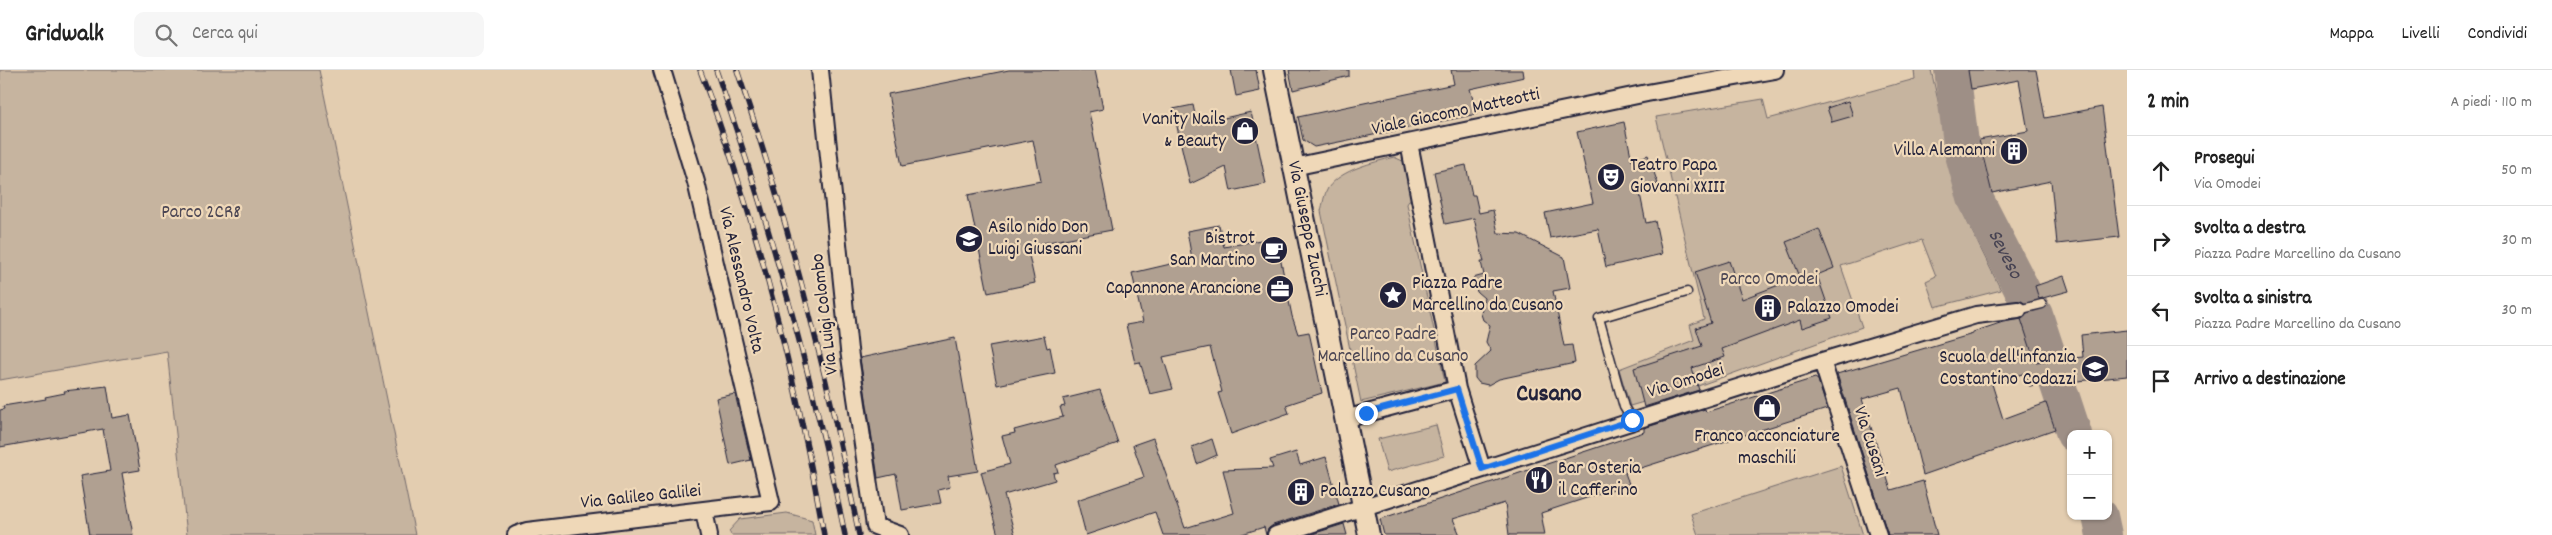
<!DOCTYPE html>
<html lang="it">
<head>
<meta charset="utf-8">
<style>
	body { margin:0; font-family:Dekko,sans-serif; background:#f6f6f6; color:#222 }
	.controls { position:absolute; right:15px; bottom:15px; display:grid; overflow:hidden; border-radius:10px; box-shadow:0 1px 4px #0004 }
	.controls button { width:45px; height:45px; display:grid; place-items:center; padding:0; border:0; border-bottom:1px solid #e0e0e0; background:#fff; color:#222; font:25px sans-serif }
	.stop { position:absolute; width:15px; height:15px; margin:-11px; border:4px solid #1a73e8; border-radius:50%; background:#fff }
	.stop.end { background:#1a73e8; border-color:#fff; box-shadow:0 1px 5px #0008 }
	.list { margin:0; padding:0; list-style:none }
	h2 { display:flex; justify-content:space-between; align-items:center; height:65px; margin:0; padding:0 20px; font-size:21px }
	h2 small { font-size:16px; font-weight:400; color:#767676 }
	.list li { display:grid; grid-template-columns:32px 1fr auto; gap:15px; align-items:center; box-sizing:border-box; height:70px; padding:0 20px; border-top:1px solid #e0e0e0 }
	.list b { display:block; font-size:19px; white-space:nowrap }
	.list p { margin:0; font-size:16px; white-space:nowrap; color:#767676 }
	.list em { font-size:16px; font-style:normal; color:#767676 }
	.icon { flex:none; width:28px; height:28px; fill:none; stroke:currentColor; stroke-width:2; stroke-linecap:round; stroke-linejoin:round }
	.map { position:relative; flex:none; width:2127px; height:465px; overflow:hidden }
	header { display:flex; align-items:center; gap:30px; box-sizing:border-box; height:70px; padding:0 25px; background:#fff; border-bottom:1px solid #e0e0e0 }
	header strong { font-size:24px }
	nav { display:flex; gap:28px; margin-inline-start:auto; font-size:18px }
	.search { width:350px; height:45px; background:#f6f6f6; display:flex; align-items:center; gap:12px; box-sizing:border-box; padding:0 18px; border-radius:10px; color:#767676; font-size:19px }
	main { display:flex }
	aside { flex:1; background:#fff }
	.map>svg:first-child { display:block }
	.green { fill:#c6b49f; stroke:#746b6d }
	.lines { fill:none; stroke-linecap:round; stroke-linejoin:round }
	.river { stroke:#9e8f86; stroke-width:36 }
	.building { fill:#b0a091; stroke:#22223b }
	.service-casing { stroke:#22223b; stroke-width:11 }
	.minor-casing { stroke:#22223b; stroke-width:20 }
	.tertiary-casing { stroke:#22223b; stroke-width:24 }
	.service { stroke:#efd8b8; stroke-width:8 }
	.minor { stroke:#efd8b8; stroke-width:16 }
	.tertiary { stroke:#efd8b8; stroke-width:20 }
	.rail-casing { stroke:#22223b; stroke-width:5.5 }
	.rail { stroke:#efd8b8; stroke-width:4; stroke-dasharray:11; stroke-linecap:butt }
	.route { stroke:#1a73e8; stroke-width:6 }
	.labels { text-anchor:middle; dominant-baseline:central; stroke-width:4.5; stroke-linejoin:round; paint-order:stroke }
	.street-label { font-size:19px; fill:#22223b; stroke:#efd8b8 }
	.poi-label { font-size:19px; fill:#22223b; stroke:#efd8b8; text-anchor:start }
	.park-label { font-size:19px; fill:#4b4654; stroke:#efd8b8 }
	.water-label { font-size:20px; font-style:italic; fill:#474352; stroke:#efd8b8 }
	.district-label { font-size:24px; font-weight:bold; fill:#22223b; stroke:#efd8b8 }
</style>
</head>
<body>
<header>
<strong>Gridwalk</strong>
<div class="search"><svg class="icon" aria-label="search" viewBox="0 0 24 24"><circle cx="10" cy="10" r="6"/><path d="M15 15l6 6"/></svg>Cerca qui</div>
<nav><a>Mappa</a><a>Livelli</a><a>Condividi</a></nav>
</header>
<main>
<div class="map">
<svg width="2127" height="465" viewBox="0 0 2127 465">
	<rect width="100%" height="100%" fill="#e3cdb0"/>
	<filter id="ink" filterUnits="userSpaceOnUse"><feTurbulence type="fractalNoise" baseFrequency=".02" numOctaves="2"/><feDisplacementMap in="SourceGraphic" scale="10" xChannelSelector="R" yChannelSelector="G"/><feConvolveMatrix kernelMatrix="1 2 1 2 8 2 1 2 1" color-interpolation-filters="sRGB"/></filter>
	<g filter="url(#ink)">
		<path class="green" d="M0 0H319L415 465H187L167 281 0 310Z
			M1914 0H1931L1964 145 2001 220 1935 237 1926 211 1936 206 1922 170 1841 196 1862 257 1698 316 1630 336 1619 299 1694 270 1690 255 1704 249 1656 47 1763 29 1768 49 1915 9Z
			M1394 87 1407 93 1415 121 1407 134 1445 312 1361 332 1321 141C1323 134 1324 124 1328 118 1342 99 1372 93 1394 87Z
			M1436 355 1444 386 1387 402 1378 369Z
			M1841 396 1863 465H1698L1691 444Z
			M787 443 812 450 815 465H731L729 461 740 449Z"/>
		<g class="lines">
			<g class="river">
				<path id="s1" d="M1952 0 1962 81 1975 128 2035 245 2074 364"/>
				<path d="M2100 446 2104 465"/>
			</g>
		</g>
		<path class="building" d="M1009 0H1095L1103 39 1089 42 1112 160 1027 176 1035 213 988 223 968 125 1041 111 1033 70 902 96 888 24Z
			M1231 0H1256L1260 21 1236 26Z
			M1289 0H1349V6L1293 20Z
			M1451 0H1523L1524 7 1470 19 1477 44 1314 77 1303 70 1298 47 1454 14Z
			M1968 0H2036L2045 48 2102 37 2119 167 2057 174 2051 111 1992 123 1979 70 2028 61 2019 10 1971 19Z
			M1848 31 1853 46 1832 52 1827 38Z
			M1193 35 1197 54 1251 42 1266 114 1231 121 1226 97 1190 114 1173 39Z
			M1624 52 1632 91 1648 85 1658 114 1639 119 1646 153 1655 151 1662 184 1606 197 1598 159 1550 168 1545 143 1593 133 1577 62Z
			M1466 95 1472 125H1475L1479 143 1493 140 1498 163 1519 164 1564 187 1570 218 1553 221 1564 276 1572 275 1575 293 1499 309 1488 315 1479 313 1475 308V296L1491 281 1486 272 1490 255 1483 250 1481 244 1484 228 1477 222 1473 208 1484 205 1481 192H1484L1474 148 1445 154 1434 102Z
			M1219 155 1224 177 1276 167 1292 246 1298 264 1309 262 1322 323 1286 335 1289 343 1231 364 1218 323 1222 322 1210 277 1163 287 1173 319 1150 324 1140 292 1135 293 1126 255 1143 252 1132 203 1192 189 1187 161Z
			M1819 159 1834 198 1817 205 1832 248 1802 258 1800 250 1722 279 1725 287 1692 298 1699 320 1644 337 1634 298 1702 276 1696 258 1711 253 1695 202 1729 191 1742 229 1800 207 1786 172Z
			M2064 206 2069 221 2039 229 2035 216Z
			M2021 249 2035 292 2083 287 2081 265 2127 260V306L2029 316 2025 303 1992 314 2003 349 2046 333 2055 359 1923 405 1901 318 1862 329 1891 420 1923 411 1937 465H1888L1837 304 1973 264V262L2003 252Z
			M1044 266 1047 278 1050 277 1055 303 997 315 989 276Z
			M955 268 978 401 948 406 950 417 938 420 941 433 902 440 896 404 878 408 860 288Z
			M1815 308 1818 310 1827 339 1625 403 1629 414 1541 443 1545 465H1509L1505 433 1453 449 1460 465H1384L1380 449 1644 362V358L1705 339 1706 342Z
			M107 316 112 348 130 345 140 400 122 403 133 465H90L80 406 110 401 103 359 0 377V340L4 339 3 336 46 329 45 327 65 323 64 321Z
			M1100 320 1118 373 1056 395 1058 402 1053 403 1055 410 1004 425 1015 465H998L981 402 1010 394 1002 366 1015 363 1014 360 1063 347 1060 337 1065 336 1063 329Z
			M735 324 751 390 730 395 716 328Z
			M1153 368 1185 458 1234 443 1223 400 1273 398 1270 390 1296 382 1300 395 1326 387 1339 434 1273 455 1268 459 1266 465 1264 457 1239 465H1163L1155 442 1086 465 1077 430 1144 407 1133 375Z
			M1212 369 1217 385 1197 394 1192 377Z
			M1344 454 1347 465H1309Z"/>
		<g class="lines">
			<defs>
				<path id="service" d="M2018 240 2042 234
					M1632 350 1624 337 1599 248 1687 222"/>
				<path id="minor" d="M820 0 849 280 875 456 900 465
					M1409 73 1457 319 1482 399
					M1293 97 1647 23 1775 0
					M1822 291 1878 465
					M1345 349 1457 319
					M704 441 709 465
					M516 465 527 461 771 432 696 112 662 0
					M1276 465 1822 291 1976 245 2018 240"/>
				<g id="tertiary">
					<path id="s2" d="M1274 0 1369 465"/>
				</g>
			</defs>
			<use href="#service" class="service-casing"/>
			<use href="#minor" class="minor-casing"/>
			<use href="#tertiary" class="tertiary-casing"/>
			<use href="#service" class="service"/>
			<use href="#minor" class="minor"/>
			<use href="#tertiary" class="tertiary"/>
			<defs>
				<path id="rail" d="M700 0C757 150 796 308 824 465
					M716 0C770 153 812 306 845 465
					M737 0C789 152 828 307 859 465"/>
			</defs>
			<use href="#rail" class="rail-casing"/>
			<use href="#rail" class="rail"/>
		</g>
	</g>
	<g class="lines" filter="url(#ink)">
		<path class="route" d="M1366 343 1457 319 1482 399 1632 350"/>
	</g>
	<defs>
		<symbol id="shop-disc" viewBox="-11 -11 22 22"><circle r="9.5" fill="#22223b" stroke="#efd8b8"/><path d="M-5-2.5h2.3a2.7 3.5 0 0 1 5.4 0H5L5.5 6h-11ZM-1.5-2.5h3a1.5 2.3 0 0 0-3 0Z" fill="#fff"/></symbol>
		<symbol id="building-disc" viewBox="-11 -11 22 22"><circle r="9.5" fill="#22223b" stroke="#efd8b8"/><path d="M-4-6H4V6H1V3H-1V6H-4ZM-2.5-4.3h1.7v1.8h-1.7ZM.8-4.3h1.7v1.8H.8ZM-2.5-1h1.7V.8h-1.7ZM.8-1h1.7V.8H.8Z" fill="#fff"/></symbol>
		<symbol id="theatre-disc" viewBox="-11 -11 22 22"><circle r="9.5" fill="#22223b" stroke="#efd8b8"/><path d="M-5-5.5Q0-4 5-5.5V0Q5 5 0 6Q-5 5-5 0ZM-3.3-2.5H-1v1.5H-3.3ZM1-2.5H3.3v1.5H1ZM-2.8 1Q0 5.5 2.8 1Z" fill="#fff"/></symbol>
		<symbol id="school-disc" viewBox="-11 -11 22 22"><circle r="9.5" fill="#22223b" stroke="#efd8b8"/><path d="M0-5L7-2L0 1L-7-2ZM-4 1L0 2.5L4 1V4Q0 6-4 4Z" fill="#fff"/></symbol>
		<symbol id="cafe-disc" viewBox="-11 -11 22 22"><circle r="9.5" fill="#22223b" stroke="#efd8b8"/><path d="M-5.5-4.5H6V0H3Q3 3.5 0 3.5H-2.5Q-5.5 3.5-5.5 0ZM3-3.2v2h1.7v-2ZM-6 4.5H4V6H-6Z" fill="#fff"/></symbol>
		<symbol id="office-disc" viewBox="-11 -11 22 22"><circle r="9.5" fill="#22223b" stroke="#efd8b8"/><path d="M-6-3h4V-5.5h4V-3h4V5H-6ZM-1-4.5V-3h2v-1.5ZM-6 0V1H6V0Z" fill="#fff"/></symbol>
		<symbol id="sight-disc" viewBox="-11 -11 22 22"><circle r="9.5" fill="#22223b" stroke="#efd8b8"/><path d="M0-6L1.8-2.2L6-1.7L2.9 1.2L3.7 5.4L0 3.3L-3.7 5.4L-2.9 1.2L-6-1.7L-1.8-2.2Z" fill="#fff"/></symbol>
		<symbol id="restaurant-disc" viewBox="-11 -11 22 22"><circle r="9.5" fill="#22223b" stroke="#efd8b8"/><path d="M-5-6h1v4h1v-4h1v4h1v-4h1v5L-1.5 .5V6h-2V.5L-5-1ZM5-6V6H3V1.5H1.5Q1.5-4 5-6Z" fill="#fff"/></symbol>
	</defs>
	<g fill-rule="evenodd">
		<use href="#shop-disc" x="1229" y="45" width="32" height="32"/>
		<use href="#building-disc" x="1998" y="65" width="32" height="32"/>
		<use href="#theatre-disc" x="1595" y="91" width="32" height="32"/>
		<use href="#school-disc" x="953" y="153" width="32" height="32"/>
		<use href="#cafe-disc" x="1258" y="164" width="32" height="32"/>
		<use href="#office-disc" x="1264" y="203" width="32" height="32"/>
		<use href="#sight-disc" x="1377" y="209" width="32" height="32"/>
		<use href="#building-disc" x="1752" y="222" width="32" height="32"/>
		<use href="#school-disc" x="2079" y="283" width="32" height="32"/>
		<use href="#shop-disc" x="1751" y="322" width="32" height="32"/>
		<use href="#restaurant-disc" x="1523" y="394" width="32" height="32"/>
		<use href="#building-disc" x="1285" y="406" width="32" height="32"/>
	</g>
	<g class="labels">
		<g class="street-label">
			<text transform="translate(1456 43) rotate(-12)">Viale Giacomo Matteotti</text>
			<text stroke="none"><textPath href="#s2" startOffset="162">Via Giuseppe Zucchi</textPath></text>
			<text transform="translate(740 210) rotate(77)">Via Alessandro Volta</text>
			<text transform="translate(826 244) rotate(-97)">Via Luigi Colombo</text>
			<text transform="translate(1686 312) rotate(-17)">Via Omodei</text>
			<text transform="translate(1869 372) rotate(72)">Via Cusani</text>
			<text transform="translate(641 428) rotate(-6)">Via Galileo Galilei</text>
		</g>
		<g class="poi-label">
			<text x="1226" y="50" text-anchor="end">Vanity Nails<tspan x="1226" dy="22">&amp; Beauty</tspan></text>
			<text x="1995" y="81" text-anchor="end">Villa Alemanni</text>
			<text x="1630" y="96">Teatro Papa<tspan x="1630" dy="22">Giovanni XXIII</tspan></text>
			<text x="988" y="158">Asilo nido Don<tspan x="988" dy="22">Luigi Giussani</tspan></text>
			<text x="1255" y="169" text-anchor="end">Bistrot<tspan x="1255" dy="22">San Martino</tspan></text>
			<text x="1412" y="214">Piazza Padre<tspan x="1412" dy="22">Marcellino da Cusano</tspan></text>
			<text x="1261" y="219" text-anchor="end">Capannone Arancione</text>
			<text x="1787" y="238">Palazzo Omodei</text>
			<text x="2076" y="288" text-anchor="end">Scuola dell'infanzia<tspan x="2076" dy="22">Costantino Codazzi</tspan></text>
			<text x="1767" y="367" text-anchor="middle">Franco acconciature<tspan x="1767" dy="22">maschili</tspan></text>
			<text x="1558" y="399">Bar Osteria<tspan x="1558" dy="22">il Cafferino</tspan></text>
			<text x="1320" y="422">Palazzo Cusano</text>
		</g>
		<g class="park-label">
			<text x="201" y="143">Parco 2CR8</text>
			<text x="1769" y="210">Parco Omodei</text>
			<text x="1393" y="265">Parco Padre<tspan x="1393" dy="22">Marcellino da Cusano</tspan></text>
		</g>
		<g class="water-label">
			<text stroke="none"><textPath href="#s1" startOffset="194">Seveso</textPath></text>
		</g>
		<g class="district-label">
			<text x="1549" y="325">Cusano</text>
		</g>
	</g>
</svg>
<div class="controls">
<button>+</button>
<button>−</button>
</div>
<div class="stop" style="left:1632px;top:350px"></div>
<div class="stop end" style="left:1366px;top:343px"></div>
</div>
<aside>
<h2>2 min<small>A piedi · 110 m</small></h2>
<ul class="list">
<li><svg class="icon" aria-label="ahead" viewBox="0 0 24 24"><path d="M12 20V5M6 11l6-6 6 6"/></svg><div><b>Prosegui</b><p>Via Omodei</p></div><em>50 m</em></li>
<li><svg class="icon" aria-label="right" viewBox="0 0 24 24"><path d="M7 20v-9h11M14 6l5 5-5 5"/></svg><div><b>Svolta a destra</b><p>Piazza Padre Marcellino da Cusano</p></div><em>30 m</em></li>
<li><svg class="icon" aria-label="left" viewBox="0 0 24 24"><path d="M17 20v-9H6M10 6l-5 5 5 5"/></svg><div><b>Svolta a sinistra</b><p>Piazza Padre Marcellino da Cusano</p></div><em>30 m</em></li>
<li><svg class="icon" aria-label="arrive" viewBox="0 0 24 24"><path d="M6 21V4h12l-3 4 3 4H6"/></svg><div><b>Arrivo a destinazione</b></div></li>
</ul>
</aside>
</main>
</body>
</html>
